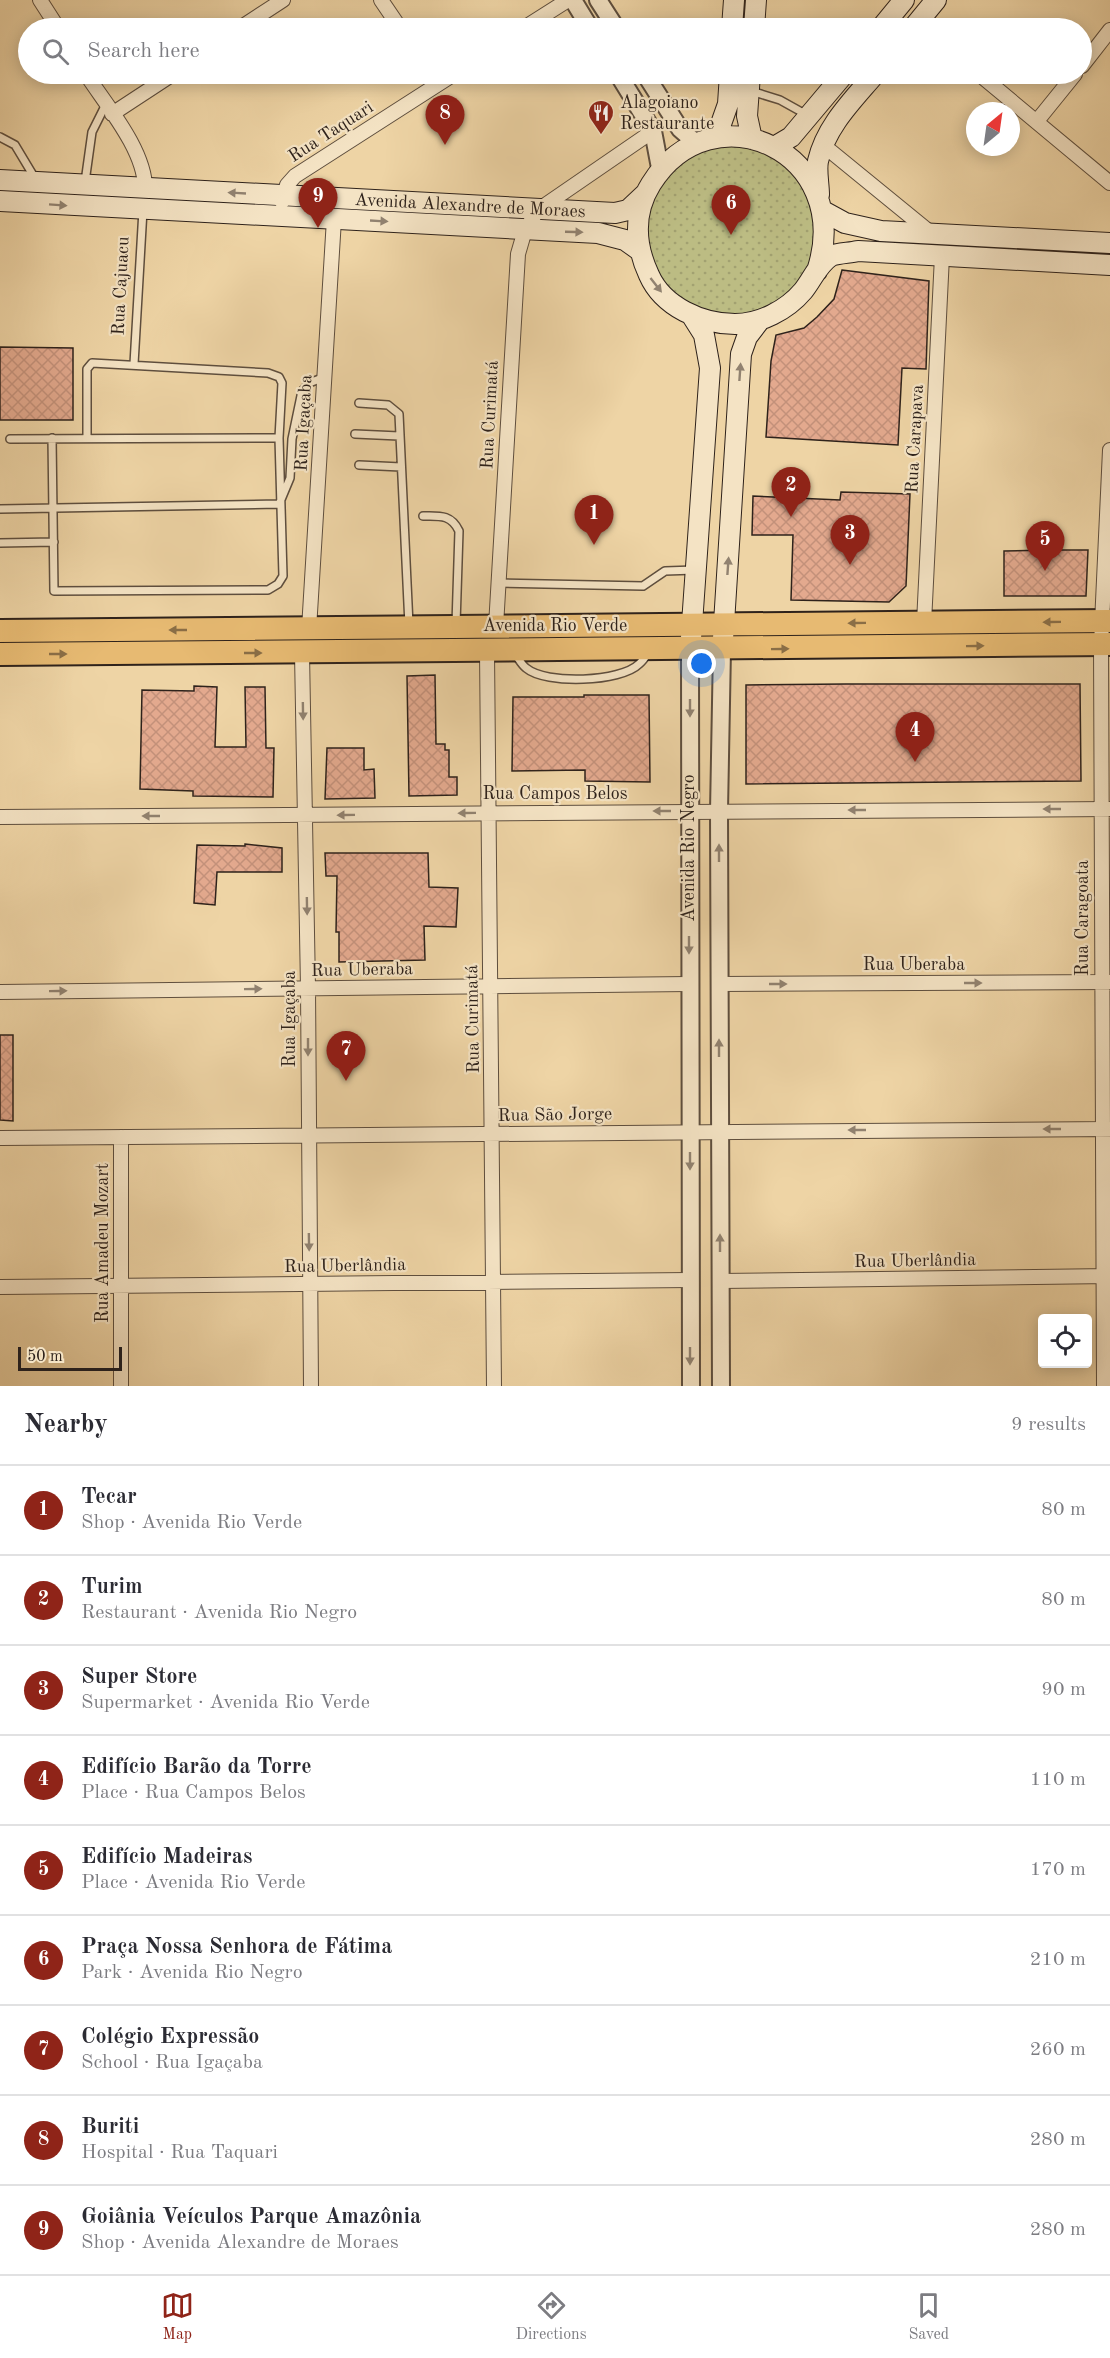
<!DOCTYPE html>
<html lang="en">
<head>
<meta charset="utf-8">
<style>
	body { margin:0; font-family:"Old Standard TT",serif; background:#f7f7f7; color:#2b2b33 }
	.controls { position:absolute; right:18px; bottom:18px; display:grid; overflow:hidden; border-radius:6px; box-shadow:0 3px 15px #0003 }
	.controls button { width:54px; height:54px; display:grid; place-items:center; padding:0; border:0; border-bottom:2px solid #e1e1e2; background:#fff; color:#2b2b33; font:30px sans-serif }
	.compass { position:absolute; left:966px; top:102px; width:54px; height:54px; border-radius:50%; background:#fff; box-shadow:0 3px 15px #0003; rotate:29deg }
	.scale { position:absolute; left:18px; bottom:15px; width:104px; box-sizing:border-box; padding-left:6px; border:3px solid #2e221b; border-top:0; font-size:16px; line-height:21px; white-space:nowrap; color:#2e221b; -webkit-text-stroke:4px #f4e3c4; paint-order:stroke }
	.you { position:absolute; left:702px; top:664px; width:21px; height:21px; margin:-15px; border:4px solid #fff; border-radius:50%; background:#1a73e8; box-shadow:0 0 0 9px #1a73e833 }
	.badge { display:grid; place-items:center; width:39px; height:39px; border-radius:50%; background:#8f2418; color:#fff; font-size:20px; font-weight:700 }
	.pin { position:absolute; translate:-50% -50px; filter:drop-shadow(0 2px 3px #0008) }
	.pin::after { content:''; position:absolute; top:32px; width:21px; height:18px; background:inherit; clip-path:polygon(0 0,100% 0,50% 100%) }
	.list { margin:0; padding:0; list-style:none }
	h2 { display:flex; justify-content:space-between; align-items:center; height:78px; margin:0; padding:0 24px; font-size:26px }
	h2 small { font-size:20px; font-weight:400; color:#7c7c81 }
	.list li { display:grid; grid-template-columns:39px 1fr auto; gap:18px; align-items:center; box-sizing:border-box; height:90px; padding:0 24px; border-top:2px solid #e1e1e2 }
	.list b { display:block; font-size:22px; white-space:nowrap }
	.list p { margin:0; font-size:20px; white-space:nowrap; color:#7c7c81 }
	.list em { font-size:20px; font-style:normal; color:#7c7c81 }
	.icon { flex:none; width:33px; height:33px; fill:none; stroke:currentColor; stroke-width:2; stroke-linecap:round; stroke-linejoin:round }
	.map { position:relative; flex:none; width:1110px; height:1386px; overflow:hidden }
	.search { position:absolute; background:#fff; box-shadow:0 3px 15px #0003; left:18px; right:18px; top:18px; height:66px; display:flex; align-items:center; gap:15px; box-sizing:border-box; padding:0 21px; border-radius:33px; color:#7c7c81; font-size:22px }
	.sheet { height:888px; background:#fff }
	nav { display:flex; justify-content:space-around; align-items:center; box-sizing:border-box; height:84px; border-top:2px solid #e1e1e2; background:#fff; font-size:16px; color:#7c7c81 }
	nav a { display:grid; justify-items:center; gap:3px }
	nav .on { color:#8f2418 }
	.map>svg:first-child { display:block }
	.park { fill:url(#park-dots); stroke:#756f4f; stroke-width:1.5 }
	.building { fill:url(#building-cross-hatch); stroke:#2e221b; stroke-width:1.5 }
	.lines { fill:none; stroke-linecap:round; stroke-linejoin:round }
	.service-casing { stroke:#5e4e3e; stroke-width:10 }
	.minor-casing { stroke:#5e4e3e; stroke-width:16 }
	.tertiary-casing { stroke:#5e4e3e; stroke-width:20 }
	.secondary-casing { stroke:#2e221b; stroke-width:22 }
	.primary-casing { stroke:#2e221b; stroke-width:26 }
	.service { stroke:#f4e3c4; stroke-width:7 }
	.minor { stroke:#f4e3c4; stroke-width:14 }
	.tertiary { stroke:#f4e3c4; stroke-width:16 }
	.secondary { stroke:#f4e3c4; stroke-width:20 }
	.primary { stroke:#e7ba72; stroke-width:22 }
	.oneway { fill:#918270 }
	.oneway2 { fill:#8a6e46 }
	.labels { text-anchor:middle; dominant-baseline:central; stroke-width:4.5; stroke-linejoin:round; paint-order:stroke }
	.poi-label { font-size:18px; fill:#2e221b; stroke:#f4e3c4; text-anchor:start }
	.street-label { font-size:18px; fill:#2e221b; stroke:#f4e3c4 }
</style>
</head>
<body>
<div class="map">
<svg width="1110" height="1386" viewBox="0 0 1110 1386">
	<defs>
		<pattern id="park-dots" width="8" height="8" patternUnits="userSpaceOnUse" patternTransform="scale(1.5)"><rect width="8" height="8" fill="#bcbc83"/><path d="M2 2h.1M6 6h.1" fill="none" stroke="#a2a171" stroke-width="1.8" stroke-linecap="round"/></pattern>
		<pattern id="building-cross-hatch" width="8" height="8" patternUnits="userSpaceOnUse" patternTransform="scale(1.5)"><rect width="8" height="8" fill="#e3a98e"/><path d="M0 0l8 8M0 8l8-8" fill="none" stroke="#c3917a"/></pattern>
	</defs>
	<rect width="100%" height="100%" fill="#eed4a5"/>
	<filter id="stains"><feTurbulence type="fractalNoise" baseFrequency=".00333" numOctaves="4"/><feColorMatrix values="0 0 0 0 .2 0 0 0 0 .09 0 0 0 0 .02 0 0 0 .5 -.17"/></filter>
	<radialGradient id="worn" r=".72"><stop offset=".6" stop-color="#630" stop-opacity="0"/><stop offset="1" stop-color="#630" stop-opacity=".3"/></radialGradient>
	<path class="park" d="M645 232a86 86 0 1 1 172 0a86 86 0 1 1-172 0Z"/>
	<path class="building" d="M842 270 929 281 926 369 902 368 898 445 766 437 771 361 776 335 804 328 817 317 834 299Z
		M0 347 73 348V420H0Z
		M841 492 910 494 906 586 889 602 791 600 793 535H752L753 496 840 500Z
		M1049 550H1088L1086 596H1004V551Z
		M435 675 436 744H445V750H449V777H457V795L409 796 407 676Z
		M846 684H1080L1081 781 746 784V685Z
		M194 686 217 687 215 747H246L245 687H265L266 748H274L273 797 193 796V791L140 789 142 690 194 691Z
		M584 695H649L650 782 585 781V770L512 771 513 697H584Z
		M327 748H364V770L374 769 375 798 325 799Z
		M245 844 282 848V872H217L215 905 194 903 197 845 245 846Z
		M325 853H428L429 887 458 888 456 927 424 926 425 960 339 962V932H336L337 876H326Z
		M0 1035H13V1121L0 1120Z"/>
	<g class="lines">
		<defs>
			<path id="service" d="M751 91 780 100 807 115
				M0 137 15 145 36 180
				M85 182 92 132 106 104
				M134 364 143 210
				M359 403 388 405 399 414 409 625
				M355 434 399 436
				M52 438 54 591 268 590 278 584 283 576 279 438 282 383 279 377 268 373 92 363 87 369V438
				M10 439 279 438
				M359 465 401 467
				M280 502 290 478 292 439 302 391 309 383 325 377
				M0 509 279 504
				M423 516C439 516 451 514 459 531L456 624
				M0 543 54 542
				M498 583 643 586 665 571 695 570
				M515 654C518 658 522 665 526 668 546 685 621 682 639 664 643 661 645 657 648 653"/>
			<path id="minor" d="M40 0 58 28
				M381 0 400 28
				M240 28 283 0
				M524 28 568 0
				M1082 66 1110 30
				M86 74C106 105 145 150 145 188
				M979 74 1110 183
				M112 114 173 74
				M1037 121 1075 74
				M823 145 932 234
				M282 202 287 185 295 176 454 74
				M924 623 942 256
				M496 626 518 254 525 230 538 210 653 131
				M309 629 334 219
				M487 652 494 1386
				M302 653 308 988 311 1386
				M0 817 1110 809
				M719 984 1110 982
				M0 992 689 984
				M121 1137V1386
				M0 1138 1110 1129
				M720 1281 1110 1276
				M0 1287 690 1280
				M1104 1386 1101 645 1110 450"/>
			<path id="tertiary" d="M573 0 590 28
				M598 0 616 28
				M618 74 653 131 660 168
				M645 74 680 129 696 143
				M690 649 691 1386
				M721 1386 719 811 722 649"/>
			<path id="secondary" d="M732 28 734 0
				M754 28 756 0
				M881 28 904 0
				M913 28 936 0
				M750 74 747 116 752 139
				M716 138 728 104 730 74
				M774 147 791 137 844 74
				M0 180 615 213 628 210 645 194
				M819 195C819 184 816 171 818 161 826 126 853 100 875 74
				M0 201 598 233 625 240 639 250
				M823 211 845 223 881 231 1110 243
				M817 271C856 152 712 86 651 184 633 213 635 245 649 275 663 307 702 324 735 324 760 324 787 310 803 291 812 280 818 264 831 256 838 253 850 253 858 251L1110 265
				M691 638 710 368 704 335 692 316
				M723 639 741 354 747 337 760 320"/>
			<path id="primary" d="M0 631 1110 621
				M0 654 1110 644"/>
		</defs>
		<use href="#service" class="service-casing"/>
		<use href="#minor" class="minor-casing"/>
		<use href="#tertiary" class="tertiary-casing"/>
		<use href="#secondary" class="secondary-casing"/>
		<use href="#primary" class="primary-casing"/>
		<use href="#service" class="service"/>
		<use href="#minor" class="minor"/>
		<use href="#tertiary" class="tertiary"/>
		<use href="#secondary" class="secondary"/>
		<use href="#primary" class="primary"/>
	</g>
	<defs><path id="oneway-solid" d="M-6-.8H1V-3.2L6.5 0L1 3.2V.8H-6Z" transform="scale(1.5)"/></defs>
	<g class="oneway">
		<use href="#oneway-solid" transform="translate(237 193) rotate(-177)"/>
		<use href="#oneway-solid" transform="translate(58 205) rotate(4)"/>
		<use href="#oneway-solid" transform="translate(379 221) rotate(3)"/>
		<use href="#oneway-solid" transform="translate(574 232) rotate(2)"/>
		<use href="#oneway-solid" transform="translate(656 285) rotate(52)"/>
		<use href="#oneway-solid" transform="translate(740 372) rotate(-86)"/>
		<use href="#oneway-solid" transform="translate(728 566) rotate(-86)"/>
		<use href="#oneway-solid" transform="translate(690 708) rotate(90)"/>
		<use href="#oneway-solid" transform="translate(303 711) rotate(89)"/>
		<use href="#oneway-solid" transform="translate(1052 809) rotate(180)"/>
		<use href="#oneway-solid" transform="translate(857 810) rotate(180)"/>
		<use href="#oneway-solid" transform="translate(662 811) rotate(180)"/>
		<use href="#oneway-solid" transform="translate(467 813) rotate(179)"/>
		<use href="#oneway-solid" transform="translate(346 815) rotate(179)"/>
		<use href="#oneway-solid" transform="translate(151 816) rotate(180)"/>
		<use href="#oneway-solid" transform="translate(719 853) rotate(-90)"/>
		<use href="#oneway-solid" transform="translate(307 906) rotate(89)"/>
		<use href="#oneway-solid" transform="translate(689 945) rotate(90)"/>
		<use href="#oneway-solid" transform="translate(973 983)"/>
		<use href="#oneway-solid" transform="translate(778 984)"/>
		<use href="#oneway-solid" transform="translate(253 989) rotate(-1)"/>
		<use href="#oneway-solid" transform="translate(58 991) rotate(-1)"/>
		<use href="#oneway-solid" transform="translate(308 1047) rotate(90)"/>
		<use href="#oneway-solid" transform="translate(719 1048) rotate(-90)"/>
		<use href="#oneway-solid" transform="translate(1052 1129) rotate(180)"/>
		<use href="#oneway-solid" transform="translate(857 1130) rotate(180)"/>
		<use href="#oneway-solid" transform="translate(690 1161) rotate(90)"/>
		<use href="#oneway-solid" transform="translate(309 1242) rotate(89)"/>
		<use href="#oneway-solid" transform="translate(720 1243) rotate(-90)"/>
		<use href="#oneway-solid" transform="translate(690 1356) rotate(90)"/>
	</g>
	<g class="oneway2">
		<use href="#oneway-solid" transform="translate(1052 622) rotate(179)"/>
		<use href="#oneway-solid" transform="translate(857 623) rotate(179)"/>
		<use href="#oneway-solid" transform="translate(178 630) rotate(180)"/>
		<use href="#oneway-solid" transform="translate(975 646) rotate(-1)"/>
		<use href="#oneway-solid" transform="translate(780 649) rotate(-1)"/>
		<use href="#oneway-solid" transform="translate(253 653)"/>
		<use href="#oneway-solid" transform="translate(58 654)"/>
	</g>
	<defs>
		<symbol id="restaurant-pin" viewBox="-11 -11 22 30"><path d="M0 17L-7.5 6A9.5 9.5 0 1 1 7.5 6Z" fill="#8f2418" stroke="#f4e3c4"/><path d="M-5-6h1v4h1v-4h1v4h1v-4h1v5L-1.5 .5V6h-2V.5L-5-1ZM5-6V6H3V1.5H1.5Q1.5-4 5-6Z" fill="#fff"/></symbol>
	</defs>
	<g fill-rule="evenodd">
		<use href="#restaurant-pin" x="586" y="98" width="30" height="40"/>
	</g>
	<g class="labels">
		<g class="poi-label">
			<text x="620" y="103">Alagoiano<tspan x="620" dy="21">Restaurante</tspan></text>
		</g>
		<g class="street-label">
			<text transform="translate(331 132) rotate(-33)">Rua Taquari</text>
			<text transform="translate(470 206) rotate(3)">Avenida Alexandre de Moraes</text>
			<text transform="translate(121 286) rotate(-87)">Rua Cajuacu</text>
			<text transform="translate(490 415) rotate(-87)">Rua Curimatá</text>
			<text transform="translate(304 423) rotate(-87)">Rua Igaçaba</text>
			<text transform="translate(915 439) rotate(-87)">Rua Carapava</text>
			<text x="555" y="626">Avenida Rio Verde</text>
			<text x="555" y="794">Rua Campos Belos</text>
			<text transform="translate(689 848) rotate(-90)">Avenida Rio Negro</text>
			<text transform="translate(1083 918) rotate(-90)">Rua Caragoata</text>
			<text x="914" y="965">Rua Uberaba</text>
			<text transform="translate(362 970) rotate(-1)">Rua Uberaba</text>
			<text transform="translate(290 1019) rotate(-90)">Rua Igaçaba</text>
			<text transform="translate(473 1019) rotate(-91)">Rua Curimatá</text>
			<text transform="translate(555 1115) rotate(-1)">Rua São Jorge</text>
			<text transform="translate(103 1243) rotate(-90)">Rua Amadeu Mozart</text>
			<text transform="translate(915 1261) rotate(-1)">Rua Uberlândia</text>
			<text transform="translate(345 1266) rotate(-1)">Rua Uberlândia</text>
		</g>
	</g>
	<rect width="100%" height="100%" filter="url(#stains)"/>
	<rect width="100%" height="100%" fill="url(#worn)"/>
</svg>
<div class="controls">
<button><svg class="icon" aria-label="locate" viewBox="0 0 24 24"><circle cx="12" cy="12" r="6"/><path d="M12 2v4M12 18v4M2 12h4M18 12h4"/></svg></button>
</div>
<svg class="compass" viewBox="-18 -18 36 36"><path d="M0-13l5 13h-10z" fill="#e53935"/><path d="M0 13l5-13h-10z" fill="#7c7c81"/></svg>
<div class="scale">50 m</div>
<div class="you"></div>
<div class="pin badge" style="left:594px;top:545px">1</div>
<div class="pin badge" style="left:791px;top:517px">2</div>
<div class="pin badge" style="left:850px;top:565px">3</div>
<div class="pin badge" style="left:915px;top:762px">4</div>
<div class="pin badge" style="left:1045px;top:571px">5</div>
<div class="pin badge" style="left:731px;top:235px">6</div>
<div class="pin badge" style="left:346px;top:1081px">7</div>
<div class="pin badge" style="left:445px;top:145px">8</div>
<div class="pin badge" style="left:318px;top:228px">9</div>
<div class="search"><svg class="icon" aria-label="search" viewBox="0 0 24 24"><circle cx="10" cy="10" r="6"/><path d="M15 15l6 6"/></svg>Search here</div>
</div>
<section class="sheet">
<h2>Nearby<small>9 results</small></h2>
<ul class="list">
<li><span class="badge">1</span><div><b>Tecar</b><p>Shop · Avenida Rio Verde</p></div><em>80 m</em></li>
<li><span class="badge">2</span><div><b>Turim</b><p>Restaurant · Avenida Rio Negro</p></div><em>80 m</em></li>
<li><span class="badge">3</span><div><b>Super Store</b><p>Supermarket · Avenida Rio Verde</p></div><em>90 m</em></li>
<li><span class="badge">4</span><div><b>Edifício Barão da Torre</b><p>Place · Rua Campos Belos</p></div><em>110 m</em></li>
<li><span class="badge">5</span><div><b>Edifício Madeiras</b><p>Place · Avenida Rio Verde</p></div><em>170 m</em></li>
<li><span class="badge">6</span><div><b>Praça Nossa Senhora de Fátima</b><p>Park · Avenida Rio Negro</p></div><em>210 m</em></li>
<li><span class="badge">7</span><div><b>Colégio Expressão</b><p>School · Rua Igaçaba</p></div><em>260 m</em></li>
<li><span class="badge">8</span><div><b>Buriti</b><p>Hospital · Rua Taquari</p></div><em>280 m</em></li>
<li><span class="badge">9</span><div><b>Goiânia Veículos Parque Amazônia</b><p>Shop · Avenida Alexandre de Moraes</p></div><em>280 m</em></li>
</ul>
</section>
<nav>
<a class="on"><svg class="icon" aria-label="map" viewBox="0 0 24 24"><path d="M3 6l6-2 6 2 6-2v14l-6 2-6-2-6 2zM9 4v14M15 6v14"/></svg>Map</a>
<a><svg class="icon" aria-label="directions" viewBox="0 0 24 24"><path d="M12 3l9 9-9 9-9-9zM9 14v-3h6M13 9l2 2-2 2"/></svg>Directions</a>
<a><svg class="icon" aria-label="saved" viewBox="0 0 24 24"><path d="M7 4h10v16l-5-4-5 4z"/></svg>Saved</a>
</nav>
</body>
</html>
